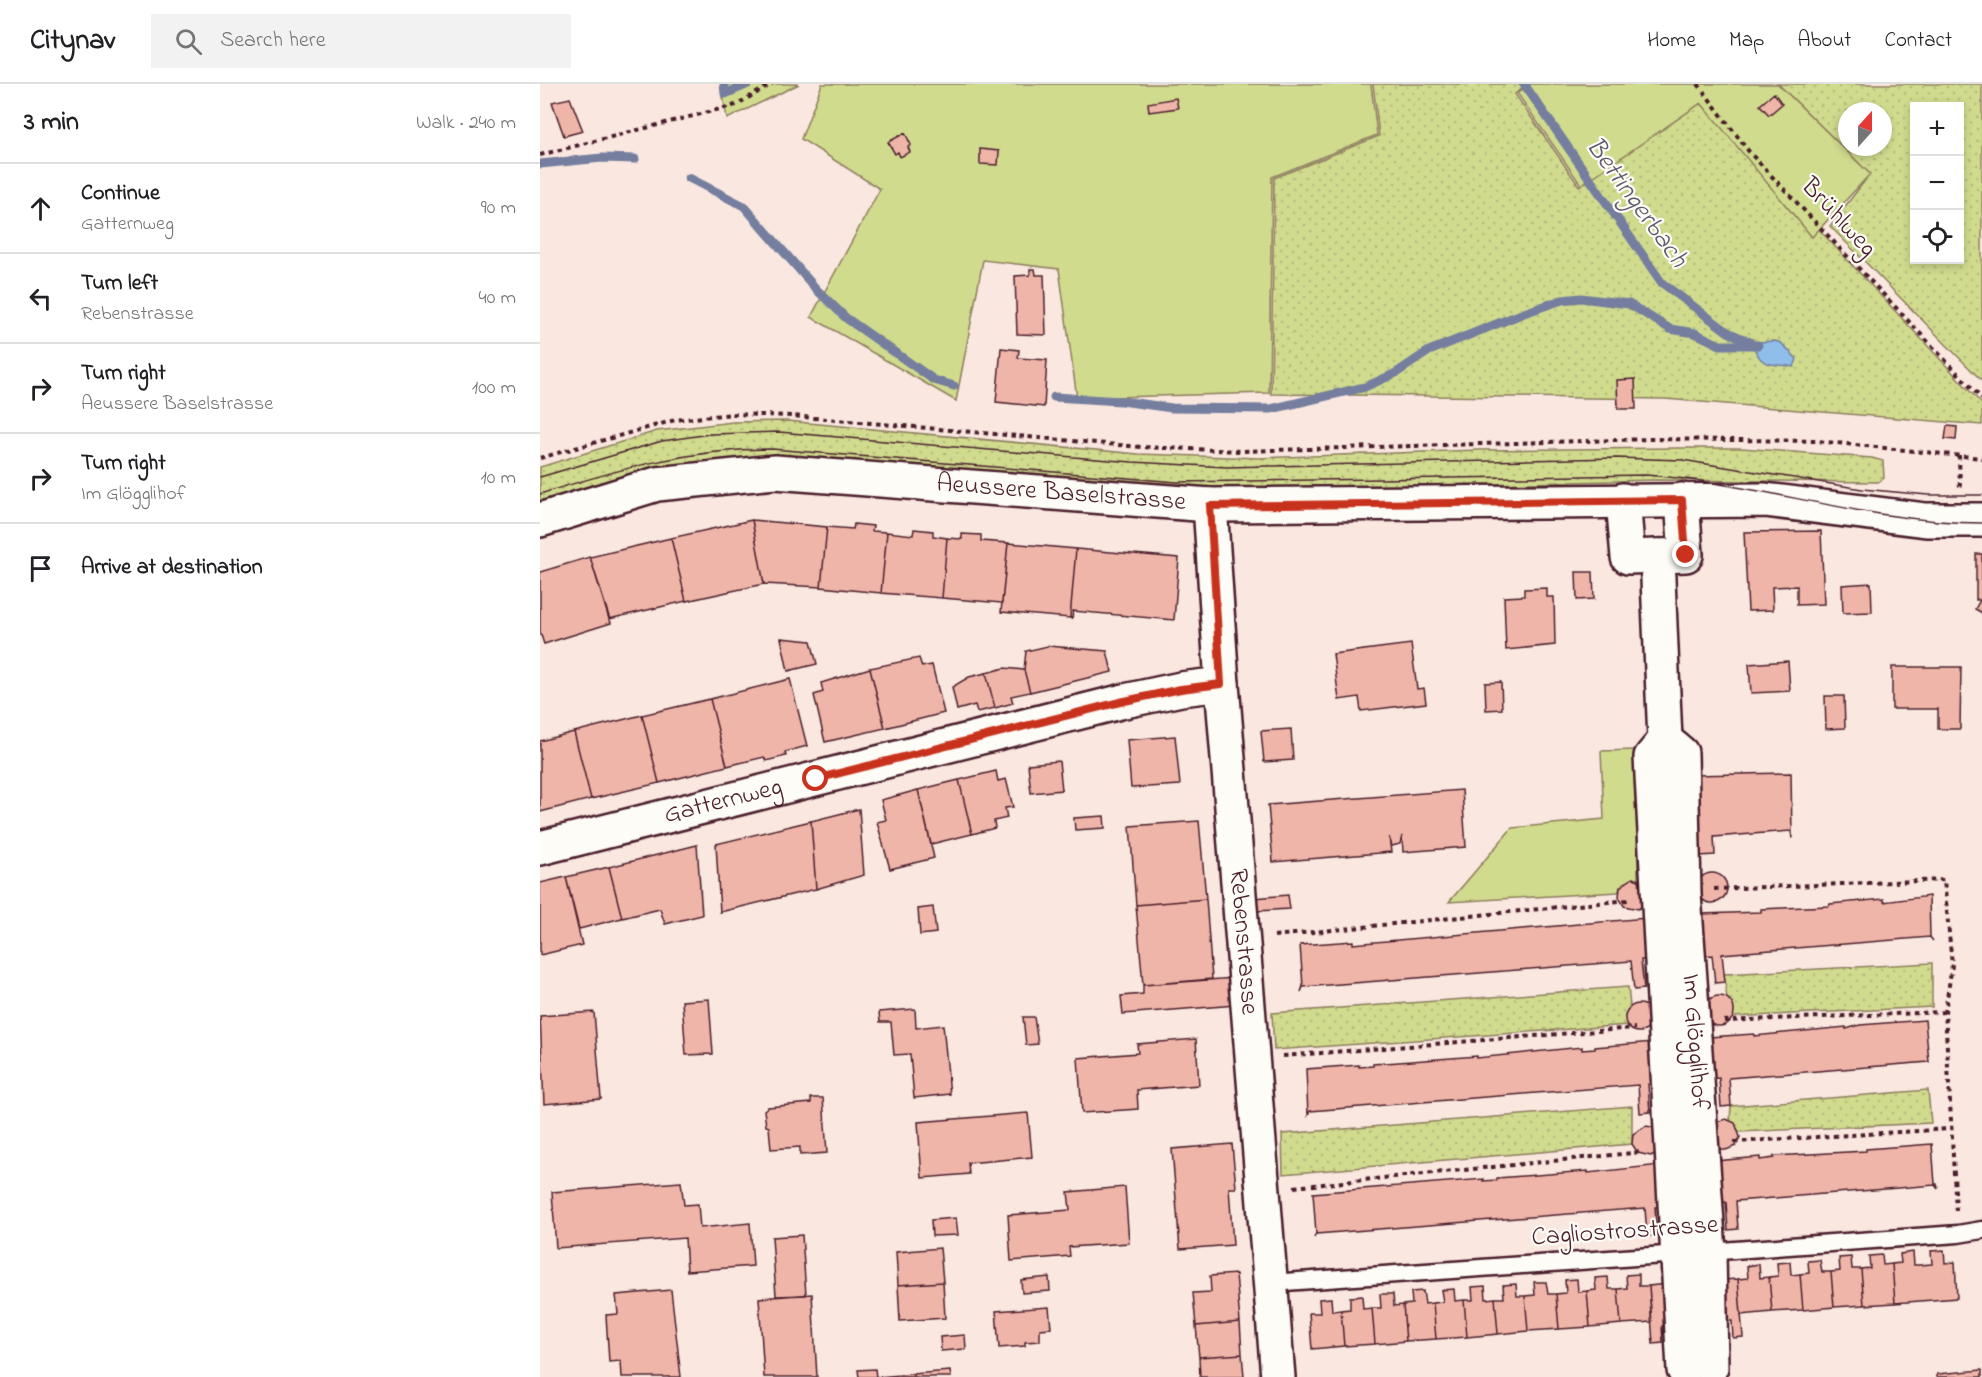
<!DOCTYPE html>
<html lang="en">
<head>
<meta charset="utf-8">
<style>
	body { margin:0; font-family:"Indie Flower",sans-serif; background:#f2f2f2; color:#202124 }
	.controls { position:absolute; right:18px; top:18px; display:grid; overflow:hidden; border-radius:0px; box-shadow:0 3px 9px #0003 }
	.controls button { width:54px; height:54px; display:grid; place-items:center; padding:0; border:0; border-bottom:2px solid #e0e0e0; background:#fff; color:#202124; font:30px sans-serif }
	.compass { position:absolute; left:1298px; top:18px; width:54px; height:54px; border-radius:50%; background:#fff; box-shadow:0 3px 9px #0003; rotate:21deg }
	.stop { position:absolute; width:18px; height:18px; margin:-14px; border:4px solid #c8321e; border-radius:50%; background:#fff }
	.stop.end { background:#c8321e; border-color:#fff; box-shadow:0 2px 6px #0008 }
	.list { margin:0; padding:0; list-style:none }
	h2 { display:flex; justify-content:space-between; align-items:center; height:78px; margin:0; padding:0 24px; font-size:26px }
	h2 small { font-size:20px; font-weight:400; color:#757577 }
	.list li { display:grid; grid-template-columns:39px 1fr auto; gap:18px; align-items:center; box-sizing:border-box; height:90px; padding:0 24px; border-top:2px solid #e0e0e0 }
	.list b { display:block; font-size:22px; white-space:nowrap }
	.list p { margin:0; font-size:20px; white-space:nowrap; color:#757577 }
	.list em { font-size:20px; font-style:normal; color:#757577 }
	.icon { flex:none; width:33px; height:33px; fill:none; stroke:currentColor; stroke-width:2; stroke-linecap:round; stroke-linejoin:round }
	.map { position:relative; flex:none; width:1442px; height:1293px; overflow:hidden }
	header { display:flex; align-items:center; gap:36px; box-sizing:border-box; height:84px; padding:0 30px; background:#fff; border-bottom:2px solid #e0e0e0 }
	header strong { font-size:28px }
	nav { display:flex; gap:33px; margin-inline-start:auto; font-size:21px }
	.search { width:420px; height:54px; background:#f2f2f2; display:flex; align-items:center; gap:15px; box-sizing:border-box; padding:0 21px; border-radius:0px; color:#757577; font-size:22px }
	main { display:flex }
	aside { flex:1; background:#fff }
	.map>svg:first-child { display:block }
	.grass { fill:url(#grass-dots); stroke:#8d7d5c; stroke-width:1.5; fill-rule:evenodd }
	.green { fill:#d0db8e; stroke:#8d7d5c; stroke-width:1.5 }
	.water { fill:#90beea; stroke:#747e9e; stroke-width:1.5 }
	.lines { fill:none; stroke-linecap:round; stroke-linejoin:round }
	.stream { stroke:#747e9e; stroke-width:9 }
	.building { fill:#efb5a9; stroke:#4a1f2b; stroke-width:1.5 }
	.lane-casing { stroke:#4a1f2b; stroke-width:21 }
	.street-casing { stroke:#4a1f2b; stroke-width:38 }
	.secondary-casing { stroke:#4a1f2b; stroke-width:38 }
	.path { stroke:#4a1f2b; stroke-width:4; stroke-dasharray:4.5 4.5; stroke-linecap:butt }
	.lane { stroke:#fdfcf7; stroke-width:16 }
	.street { stroke:#fdfcf7; stroke-width:33 }
	.secondary { stroke:#fdfcf7; stroke-width:33 }
	.tram { stroke:#4a1f2b; stroke-width:1.5 }
	.route { stroke:#c8321e; stroke-width:8 }
	.labels { text-anchor:middle; dominant-baseline:central; stroke-width:4.5; stroke-linejoin:round; paint-order:stroke }
	.street-label { font-size:26px; fill:#4a1f2b; stroke:#fdfcf7 }
	.water-label { font-size:27px; font-style:italic; fill:#62576e; stroke:#fdfcf7 }
</style>
</head>
<body>
<header>
<strong>Citynav</strong>
<div class="search"><svg class="icon" aria-label="search" viewBox="0 0 24 24"><circle cx="10" cy="10" r="6"/><path d="M15 15l6 6"/></svg>Search here</div>
<nav><a>Home</a><a>Map</a><a>About</a><a>Contact</a></nav>
</header>
<main>
<aside>
<h2>3 min<small>Walk · 240 m</small></h2>
<ul class="list">
<li><svg class="icon" aria-label="ahead" viewBox="0 0 24 24"><path d="M12 20V5M6 11l6-6 6 6"/></svg><div><b>Continue</b><p>Gatternweg</p></div><em>90 m</em></li>
<li><svg class="icon" aria-label="left" viewBox="0 0 24 24"><path d="M17 20v-9H6M10 6l-5 5 5 5"/></svg><div><b>Turn left</b><p>Rebenstrasse</p></div><em>40 m</em></li>
<li><svg class="icon" aria-label="right" viewBox="0 0 24 24"><path d="M7 20v-9h11M14 6l5 5-5 5"/></svg><div><b>Turn right</b><p>Aeussere Baselstrasse</p></div><em>100 m</em></li>
<li><svg class="icon" aria-label="right" viewBox="0 0 24 24"><path d="M7 20v-9h11M14 6l5 5-5 5"/></svg><div><b>Turn right</b><p>Im Glögglihof</p></div><em>10 m</em></li>
<li><svg class="icon" aria-label="arrive" viewBox="0 0 24 24"><path d="M6 21V4h12l-3 4 3 4H6"/></svg><div><b>Arrive at destination</b></div></li>
</ul>
</aside>
<div class="map">
<svg width="1442" height="1293" viewBox="0 0 1442 1293">
	<defs>
		<pattern id="grass-dots" width="8" height="8" patternUnits="userSpaceOnUse" patternTransform="scale(1.5)"><rect width="8" height="8" fill="#d0db8e"/><path d="M2 2h.1M6 6h.1" fill="none" stroke="#b4bc7b" stroke-width="1.8" stroke-linecap="round"/></pattern>
	</defs>
	<rect width="100%" height="100%" fill="#f9e7e0"/>
	<filter id="ink" filterUnits="userSpaceOnUse"><feTurbulence type="fractalNoise" baseFrequency=".0167" numOctaves="2"/><feDisplacementMap in="SourceGraphic" scale="12" xChannelSelector="R" yChannelSelector="G"/><feConvolveMatrix kernelMatrix="1 2 1 2 8 2 1 2 1" color-interpolation-filters="sRGB"/></filter>
	<g filter="url(#ink)">
		<path class="grass" d="M833 0H988L975 10 1039 102 1161 19 1442 320V341L1125 315 731 310 734 94 839 52Z
			M1238 0H1442V297L1290 142 1330 90ZM1374 22H1420V176H1374ZM1307 27H1343V63H1307Z
			M247 337 598 370 658 372 719 374 939 366 1139 364H1201L1332 374 1343 377 1344 394 1338 398 1115 396 664 407 220 373C143 376 73 395 0 418V383L117 347 193 338Z
			M1392 879V923L1193 933V923L1187 915 1184 890Z
			M1088 903 1090 922 1085 932 1088 941 734 966 732 929Z
			M1388 1006 1391 1039 1200 1048 1190 1037 1191 1022Z
			M1092 1022V1060L743 1090 742 1050Z"/>
		<path class="green" d="M181 0H259L187 35Z
			M282 0H831L837 51 732 93 729 309 537 314 519 185 443 176 416 317 271 233 340 105 261 55Z
			M991 0H1238L1330 90 1272 153 1161 19 1041 101 977 9Z
			M1096 666 1098 795 1083 799 1078 808 909 818 972 744 1064 735 1061 667Z"/>
		<path class="water" d="M1235 257 1241 259 1257 275 1254 283C1236 279 1222 285 1215 265L1218 258Z"/>
		<g class="lines">
			<path class="stream" d="M184 0 185 10 208 0
				M984 0 1122 199 1188 248 1210 258
				M0 80 62 74 95 75
				M149 94 204 122 277 206 306 234 394 296 414 302
				M514 313 581 317 632 324 731 325 825 303 856 289 889 267 984 229 1022 216 1041 214 1089 220 1130 245 1155 249 1180 261H1218"/>
		</g>
		<path class="building" d="M1234 9 1242 20 1229 31 1220 21Z
			M30 14 43 47 24 52 12 18Z
			M636 14 638 24 609 28 608 19Z
			M365 49 371 61 368 63 370 68 360 73 358 68 355 70 348 58Z
			M440 65 459 67 458 81 440 80Z
			M490 185H495L496 191H504L506 251 477 250 475 192 490 191Z
			M461 264 479 266 478 274 507 276 504 323 456 318Z
			M1095 295 1096 325H1078L1077 296Z
			M1407 342 1417 343 1416 356 1405 355Z
			M212 436 287 443 281 503 224 500Z
			M212 436 224 500 146 517 131 454Z
			M314 440 333 442 332 447 347 448 341 509 281 503 287 443 313 445Z
			M374 445 393 447V452L407 454 402 514 341 509 347 448 373 451Z
			M1281 447 1284 520 1257 521V502L1232 503 1233 526 1208 527 1204 448Z
			M422 450 441 451V457L468 459 462 519 402 514 407 454 422 455Z
			M131 454 146 517 69 535 50 473Z
			M468 459 536 465 530 534 461 528Z
			M536 465 639 474 634 536 533 527 532 535 530 534Z
			M1436 470H1442V529L1435 525 1440 516H1436Z
			M50 473 71 539 4 560 0 548V488Z
			M1036 488H1053L1054 515 1037 516Z
			M1331 499 1332 528 1303 529 1302 501Z
			M1007 504V513H1014L1015 561 966 566 964 513 984 512V505Z
			M241 554 271 557 277 580 248 587Z
			M871 560 877 605 884 604 886 619 821 627 819 613 799 616 793 570Z
			M508 562 567 567 572 588 490 608 484 586 486 567Z
			M379 574 382 583 392 581 404 629 345 644 330 584Z
			M1248 577 1250 607 1211 609 1209 580Z
			M1352 583H1421L1420 645H1398V625H1352Z
			M330 584 345 644 285 658 274 611 283 608 281 599Z
			M464 584 484 586 490 608 471 612 473 619 455 624 446 589Z
			M446 589 455 624 437 628 435 621 417 626 412 603 429 593Z
			M250 595 267 662 245 668 246 672 226 677 224 673 187 682 170 615Z
			M961 598 962 625 946 626 945 599Z
			M1285 612H1304L1305 644 1286 645Z
			M170 615 187 682 119 699 102 631Z
			M102 631 119 699 51 715 34 648Z
			M751 645 753 676 724 678 721 647Z
			M34 648 51 715 0 728V657Z
			M635 652 640 701 591 704 587 656Z
			M519 677 522 706 491 709 488 680Z
			M456 687 458 697 466 695 473 723 465 724 467 734 454 737 455 744 432 750 419 696Z
			M1251 689 1252 755 1251 747 1174 753 1175 771 1159 772 1154 691Z
			M419 696 432 750 391 760 378 706Z
			M378 706 394 774 350 785 337 738 346 736 341 716Z
			M922 706 926 763 863 768 862 752 860 760 852 762 849 753 851 768 733 778 728 721Z
			M319 725 324 791 276 805 271 737Z
			M564 732 565 744 535 746 534 734Z
			M271 737 276 805 180 828 176 760Z
			M659 737 666 815 596 821 590 742Z
			M157 761 162 831 125 840 120 825 82 834 69 783Z
			M69 783 82 834 39 845 26 793Z
			M1157 804a15 15 0 1 1 30 0a15 15 0 1 1-30 0Z
			M26 793 42 861 0 871V799Z
			M1093 794 1102 797 1106 820 1098 825 1084 822 1079 813 1080 803Z
			M748 811 750 825 716 827 715 814Z
			M1389 812 1390 853 1393 857 1390 853 1182 870 1185 898 1175 899 1172 871 1164 872 1162 830 1221 828V825L1289 822 1290 820 1344 815V818Z
			M666 815 672 895 603 901 596 821Z
			M393 823 396 849 380 851 378 825Z
			M1106 834 1109 876H1101L1104 905 1094 906 1091 877 763 903 761 908 763 902 760 861 813 857V860Z
			M694 894 696 921 583 930 581 912 603 910V901Z
			M1164 927a15 15 0 1 1 30 0a15 15 0 1 1-30 0Z
			M169 915 173 970 146 971 142 917Z
			M1085 934a14 14 0 1 1 28 0a14 14 0 1 1-28 0Z
			M375 925 376 944 403 941 410 1010 374 1014 370 970 354 971 351 938H340L339 928Z
			M54 928 61 1015 4 1020 0 932Z
			M483 933H494L498 960 486 961Z
			M1385 936 1389 978 1189 994 1191 1022 1181 1023 1179 994 1171 995 1169 953 1214 950V952L1306 943V945L1320 941Z
			M656 955 659 1001 597 1006 598 1025 542 1029 538 974 598 969 597 960Z
			M1113 958 1115 1000H1108L1110 1028 1100 1029 1098 1001 770 1027 768 1031 766 985 819 981V983L833 982V980L937 972V974L1042 963V966L1055 965V963Z
			M271 1014H283L287 1069 260 1071V1063L231 1065 229 1043 226 1042 224 1026 228 1023 271 1019Z
			M488 1029 492 1073 428 1079 429 1090 382 1094 378 1038Z
			M1186 1035 1195 1039 1200 1053 1196 1062 1186 1066 1176 1064V1038Z
			M1106 1042 1116 1044 1119 1067 1111 1072 1098 1069 1092 1060 1093 1050Z
			M692 1060 696 1104H689L693 1161 640 1165 632 1065Z
			M1392 1060 1395 1100H1397L1398 1105 1395 1101 1196 1117 1198 1145 1188 1146 1186 1118 1177 1119 1175 1077 1220 1073V1076L1234 1074V1072L1326 1067V1065Z
			M1120 1081 1122 1123H1115L1117 1152H1107L1105 1124 776 1150 774 1154 776 1149 773 1109 944 1095 943 1097 957 1096V1094L1048 1087V1089Z
			M141 1098 144 1121 158 1120 160 1144 210 1139 213 1182 147 1187 145 1154 16 1164 12 1108Z
			M585 1103 589 1159 529 1163 530 1172 471 1177 468 1131 530 1126 528 1108Z
			M416 1134 418 1151 392 1152 391 1136Z
			M262 1151 266 1211 236 1212 232 1153Z
			M400 1164 403 1198 358 1201 356 1168Z
			M1404 1166 1405 1179 1415 1178 1417 1214 1355 1219 1352 1180 1361 1179 1360 1170 1373 1168 1374 1181H1379L1392 1180 1391 1167Z
			M1342 1171 1343 1181 1352 1180 1355 1219 1324 1221 1321 1185 1330 1184 1329 1172Z
			M1311 1173 1312 1185H1321L1324 1221 1294 1223 1291 1188 1300 1187 1299 1174Z
			M1280 1176 1282 1188H1291L1294 1223 1263 1226 1260 1190 1269 1189 1268 1177Z
			M1250 1178 1251 1191 1260 1190 1263 1226 1232 1228 1229 1193 1238 1192 1237 1179Z
			M1219 1180 1220 1194 1229 1193 1232 1228 1201 1231 1198 1195 1208 1194 1207 1182Z
			M696 1190 700 1238 656 1242 653 1209 671 1208 670 1192Z
			M1099 1190V1202H1109L1112 1238 1081 1240 1078 1205 1087 1204 1086 1191Z
			M509 1193 510 1207 482 1209 481 1196Z
			M1068 1193 1069 1205H1078L1081 1240 1050 1243 1047 1207 1056 1206 1055 1194Z
			M1037 1195 1038 1208 1047 1207 1050 1243 1019 1245 1016 1210 1026 1209 1025 1196Z
			M1198 1195 1203 1253 1193 1254 1192 1237H1184L1181 1196Z
			M403 1198 405 1234 360 1237 358 1201Z
			M994 1198H1006L1008 1210H1016L1019 1245 988 1247 985 1212 995 1211Z
			M976 1200 977 1212H985L988 1247 958 1250 955 1214H964L963 1201Z
			M1126 1200 1128 1242H1122L1123 1259 1113 1260 1109 1202Z
			M945 1202 946 1215 955 1214 958 1250 927 1253 924 1216H933L932 1203Z
			M914 1205 915 1217 924 1216 927 1253 896 1255 893 1219 903 1218 901 1206Z
			M131 1206 141 1293H82L81 1277 69 1278 66 1231 78 1230 76 1211Z
			M883 1207 885 1220 893 1219 896 1255 866 1257 863 1221 872 1220 871 1208Z
			M272 1210 277 1293H224L219 1214Z
			M840 1210H853L854 1222 863 1221 866 1257 835 1260 832 1224H841Z
			M822 1212 823 1225 832 1224 835 1260 804 1262 801 1226 810 1225V1213Z
			M791 1214 792 1227 801 1226 804 1262 772 1265 769 1229H780L779 1215Z
			M509 1223 511 1244 500 1245V1257L485 1258V1262L459 1264 456 1227Z
			M700 1238 702 1270 659 1273 656 1242Z
			M425 1251 426 1265 401 1267 400 1253Z
			M702 1270 704 1293H660L659 1273Z
			M335 1285 336 1293 373 1290V1293H319L318 1286Z
			M1442 1286V1293H1397V1290Z
			M410 1287 411 1293H373V1290Z"/>
		<g class="lines">
			<defs>
				<path id="lane" d="M731 1199 1418 1150 1442 1146"/>
				<g id="street">
					<path d="M1083 416 1088 473 1146 471 1142 416"/>
					<path id="s1" d="M670 421 682 600 738 1293"/>
					<path d="M1117 472 1125 656 1111 673 1144 1286"/>
					<path id="s2" d="M1125 656 1141 669 1144 810 1169 1168 1171 1283"/>
					<path id="s3" d="M0 764 580 618 641 605 682 600"/>
				</g>
				<g id="secondary">
					<path id="s4" d="M0 436 117 400 235 388 670 421 1225 416 1386 436H1442"/>
				</g>
			</defs>
			<use href="#lane" class="lane-casing"/>
			<use href="#street" class="street-casing"/>
			<use href="#secondary" class="secondary-casing"/>
			<path class="path" d="M1158 0 1210 69 1442 315
				M0 71 196 21 232 0
				M1419 371 1420 405
				M0 374 135 336 192 330 252 332 601 363 701 367 1111 355 1277 357 1442 374
				M1174 805 1404 796 1412 881 1405 928 1416 1127
				M734 852 1088 816
				M1184 937 1404 928
				M743 972 1095 944
				M1194 1058 1410 1045
				M754 1103 1102 1068"/>
			<use href="#lane" class="lane"/>
			<use href="#street" class="street"/>
			<use href="#secondary" class="secondary"/>
			<path class="tram" d="M0 393 122 357 170 350 239 348 592 378 687 383 1076 374 1142 376 1322 405 1388 411H1442
				M0 410C79 385 148 365 232 365L637 398 1106 391C1219 399 1329 439 1442 439"/>
		</g>
	</g>
	<g class="lines" filter="url(#ink)">
		<path class="route" d="M276 695 580 618 641 605 681 600 670 422 1142 416 1146 471"/>
	</g>
	<g class="labels">
		<g class="street-label">
			<text transform="translate(1298 134) rotate(47)">Brühlweg</text>
			<text stroke="none"><textPath href="#s4" startOffset="528">Aeussere Baselstrasse</textPath></text>
			<text stroke="none"><textPath href="#s3" startOffset="189">Gatternweg</textPath></text>
			<text stroke="none"><textPath href="#s1" startOffset="438">Rebenstrasse</textPath></text>
			<text stroke="none"><textPath href="#s2" startOffset="310">Im Glögglihof</textPath></text>
			<text transform="translate(1085 1148) rotate(-4)">Cagliostrostrasse</text>
		</g>
		<g class="water-label">
			<text transform="translate(1096 119) rotate(54)">Bettingerbach</text>
		</g>
	</g>
</svg>
<div class="controls">
<button>+</button>
<button>−</button>
<button><svg class="icon" aria-label="locate" viewBox="0 0 24 24"><circle cx="12" cy="12" r="6"/><path d="M12 2v4M12 18v4M2 12h4M18 12h4"/></svg></button>
</div>
<svg class="compass" viewBox="-18 -18 36 36"><path d="M0-13l5 13h-10z" fill="#e53935"/><path d="M0 13l5-13h-10z" fill="#757577"/></svg>
<div class="stop" style="left:276px;top:695px"></div>
<div class="stop end" style="left:1146px;top:471px"></div>
</div>
</main>
</body>
</html>
